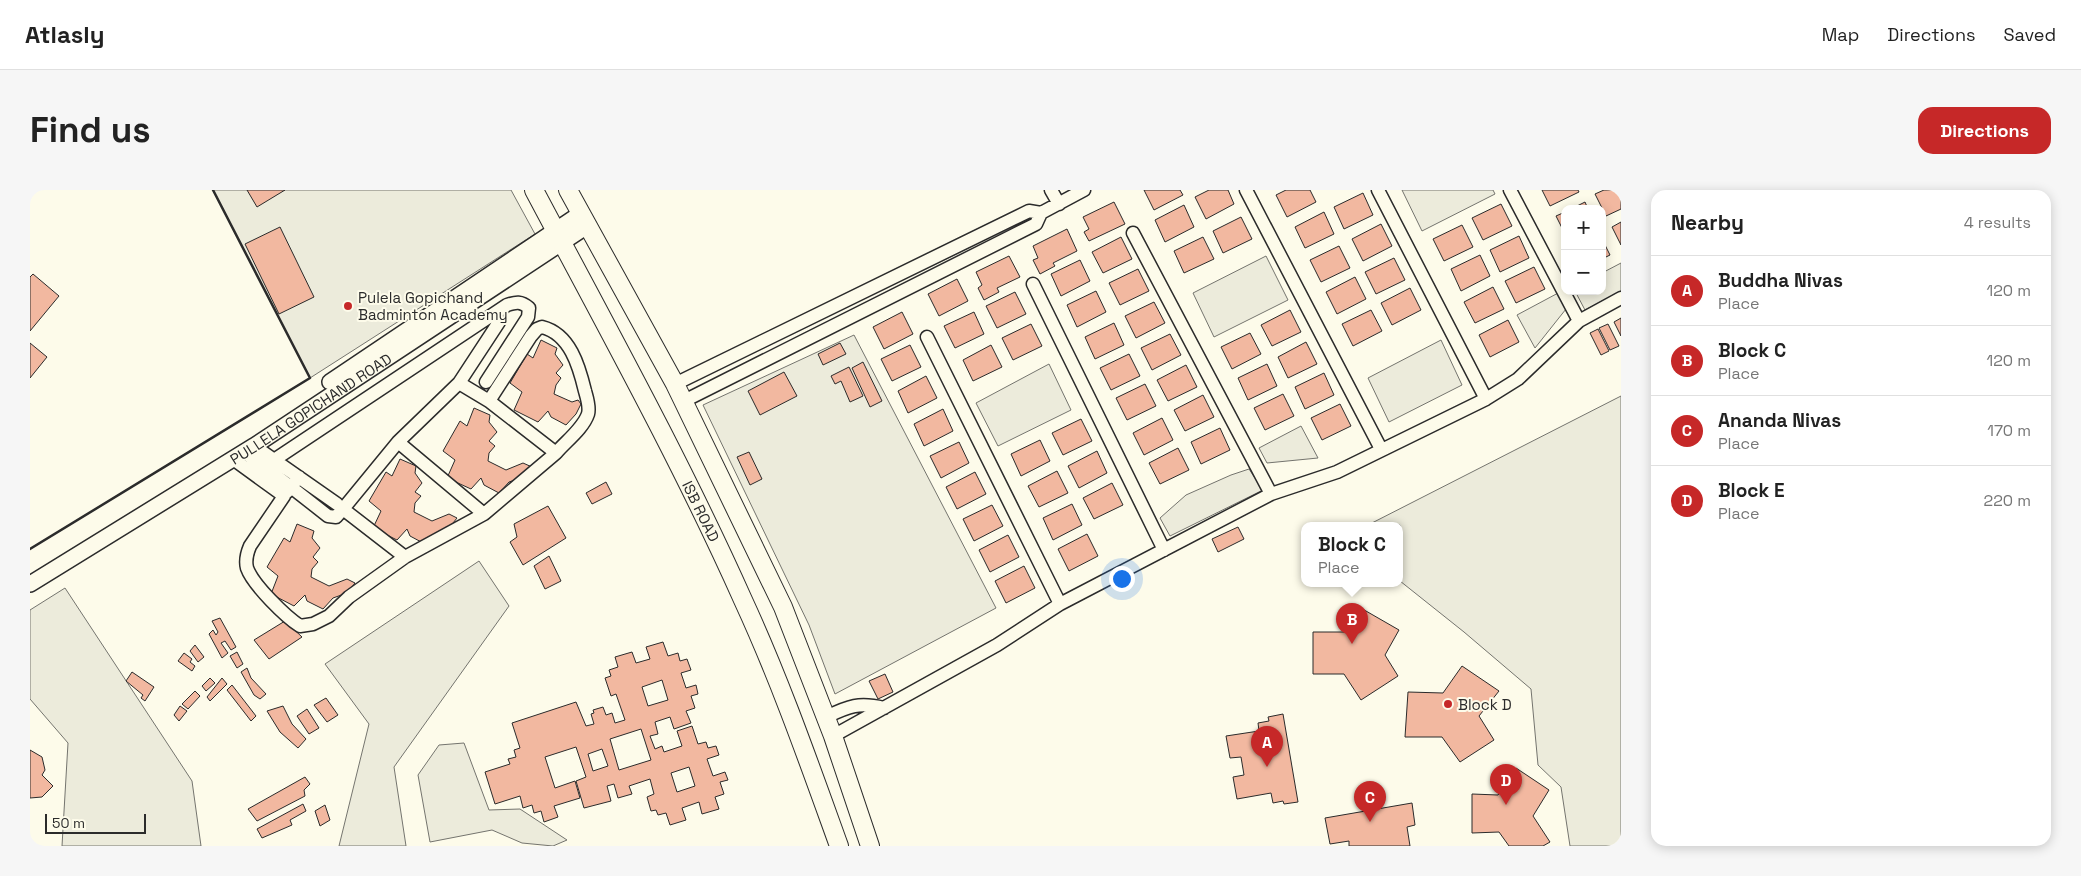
<!DOCTYPE html>
<html lang="en">
<head>
<meta charset="utf-8">
<style>
	body { margin:0; font-family:"Space Grotesk",sans-serif; background:#f6f6f6; color:#222 }
	.controls { position:absolute; right:15px; top:15px; display:grid; overflow:hidden; border-radius:10px; box-shadow:0 2px 12px #0003 }
	.controls button { width:45px; height:45px; display:grid; place-items:center; padding:0; border:0; border-bottom:1px solid #e0e0e0; background:#fff; color:#222; font:25px sans-serif }
	.scale { position:absolute; left:15px; bottom:12px; width:101px; box-sizing:border-box; padding-left:5px; border:2px solid #2b2b2b; border-top:0; font-size:14px; line-height:18px; white-space:nowrap; color:#2b2b2b; -webkit-text-stroke:4px #fdfbea; paint-order:stroke }
	.you { position:absolute; left:1091px; top:388px; width:18px; height:18px; margin:-12px; border:4px solid #fff; border-radius:50%; background:#1a73e8; box-shadow:0 0 0 8px #1a73e833 }
	.badge { display:grid; place-items:center; width:32px; height:32px; border-radius:50%; background:#c62828; color:#fff; font-size:16px; font-weight:700 }
	.pin { position:absolute; translate:-50% -41px; filter:drop-shadow(0 1px 2px #0008) }
	.pin::after { content:''; position:absolute; top:26px; width:18px; height:15px; background:inherit; clip-path:polygon(0 0,100% 0,50% 100%) }
	.popup { position:absolute; left:1271px; top:332px; width:102px; height:65px; box-sizing:border-box; display:grid; place-content:center; border-radius:10px; background:#fff; filter:drop-shadow(0 1px 4px #0005); font-size:16px; white-space:nowrap; color:#767676 }
	.popup b { font-size:19px; color:#222 }
	.popup::after { content:''; position:absolute; left:50%; top:100%; margin-left:-10px; border:10px solid transparent; border-top-color:#fff }
	.list { margin:0; padding:0; list-style:none }
	h2 { display:flex; justify-content:space-between; align-items:center; height:65px; margin:0; padding:0 20px; font-size:21px }
	h2 small { font-size:16px; font-weight:400; color:#767676 }
	.list li { display:grid; grid-template-columns:32px 1fr auto; gap:15px; align-items:center; box-sizing:border-box; height:70px; padding:0 20px; border-top:1px solid #e0e0e0 }
	.list b { display:block; font-size:19px; white-space:nowrap }
	.list p { margin:0; font-size:16px; white-space:nowrap; color:#767676 }
	.list em { font-size:16px; font-style:normal; color:#767676 }
	.map { position:relative; flex:none; width:1591px; height:656px; overflow:hidden; border-radius:15px }
	header { display:flex; align-items:center; gap:30px; box-sizing:border-box; height:70px; padding:0 25px; background:#fff; border-bottom:1px solid #e0e0e0 }
	header strong { font-size:24px }
	nav { display:flex; gap:28px; margin-inline-start:auto; font-size:18px }
	.intro { display:flex; align-items:center; justify-content:space-between; box-sizing:border-box; height:120px; padding:0 30px }
	h1 { margin:0; font-size:35px }
	.button { padding:12px 22px; border-radius:15px; background:#c62828; color:#fff; font-size:18px; font-weight:700 }
	main { display:flex; gap:30px; padding:0 30px }
	aside { flex:1; background:#fff; border-radius:15px; box-shadow:0 2px 12px #0003 }
	.map>svg:first-child { display:block }
	.green { fill:#ecebdb; stroke:#74746e }
	.building { fill:#f2b8a0; stroke:#2b2b2b; fill-rule:evenodd }
	.lines { fill:none; stroke-linecap:round; stroke-linejoin:round }
	.minor-casing { stroke:#2b2b2b; stroke-width:15 }
	.tertiary-casing { stroke:#2b2b2b; stroke-width:18 }
	.secondary-casing { stroke:#2b2b2b; stroke-width:20 }
	.minor { stroke:#fdfbea; stroke-width:12 }
	.tertiary { stroke:#fdfbea; stroke-width:15 }
	.secondary { stroke:#fdfbea; stroke-width:18 }
	.wall { stroke:#2b2b2b; stroke-width:2.5 }
	.poi-dot { fill:#c62828; stroke:#fdfbea; stroke-width:2 }
	.labels { text-anchor:middle; dominant-baseline:central; stroke-width:4; stroke-linejoin:round; paint-order:stroke }
	.poi-label { font-size:15px; fill:#2b2b2b; stroke:#fdfbea; text-anchor:start }
	.street-label { font-size:15px; fill:#2b2b2b; stroke:#fdfbea }
</style>
</head>
<body>
<header>
<strong>Atlasly</strong>
<nav><a>Map</a><a>Directions</a><a>Saved</a></nav>
</header>
<div class="intro"><h1>Find us</h1><a class="button">Directions</a></div>
<main>
<div class="map">
<svg width="1591" height="656" viewBox="0 0 1591 656">
	<rect width="100%" height="100%" fill="#fdfbea"/>
	<path class="green" d="M183 0H481L505 44 280 188Z
		M1372 0H1463L1465 4 1392 41Z
		M1236 66 1258 110 1184 147 1163 103Z
		M1591 73V101L1555 120 1545 101H1572V83Z
		M1530 102 1536 119 1505 158 1487 125Z
		M824 145 966 418 805 504 779 435 673 215Z
		M1411 150 1432 195 1359 232 1338 188Z
		M1019 174 1041 220 968 256 946 213Z
		M1591 206V656H1540L1531 597 1508 575 1501 499 1434 442 1370 391V335H1338Z
		M1271 236 1288 268 1237 273 1229 258Z
		M1219 279 1233 300 1140 346 1130 328 1156 305 1201 285Z
		M449 371 479 416 364 577 376 656H309L339 534 295 474Z
		M35 398 162 591 171 656H32L38 553 0 509V420Z
		M434 553 459 620 490 619 537 650 523 656 492 653 462 640 400 652 388 585 409 555Z"/>
	<path class="building" d="M217 0H255L227 17Z
		M1114 0H1150L1153 5 1124 20Z
		M1179 0H1198L1204 14 1176 29 1165 7Z
		M1256 0H1280L1286 12 1257 27 1246 5Z
		M1512 0H1548L1549 2 1520 16Z
		M1574 0H1591V19L1576 26 1565 4Z
		M1333 3 1343 25 1314 39 1304 17Z
		M1084 12 1095 34 1059 51 1054 42 1059 39 1053 27Z
		M1555 12 1558 19H1541Z
		M1471 14 1482 36 1453 50 1442 28Z
		M1154 15 1164 37 1135 52 1125 30Z
		M1294 22 1304 44 1275 58 1265 37Z
		M1535 22V44L1526 26Z
		M1211 27 1222 49 1193 63 1183 41Z
		M1591 32V55L1582 37Z
		M1351 34 1362 56 1333 71 1322 49Z
		M1432 35 1443 57 1414 71 1403 49Z
		M250 37 284 107 249 124 215 54Z
		M1037 39 1047 61 1023 73 1025 76 1010 84 1003 70 1008 68 1003 56Z
		M1489 46 1499 68 1470 82 1460 60Z
		M1091 47 1102 69 1073 83 1062 62Z
		M1173 47 1184 69 1154 83 1144 61Z
		M1572 49 1580 65 1572 69Z
		M1309 56 1320 78 1291 92 1280 70Z
		M1450 65 1460 86 1431 101 1421 79Z
		M979 66 990 87 967 98 969 102 954 110 948 98 952 95 946 82Z
		M1364 68 1375 90 1346 104 1335 82Z
		M1050 70 1060 91 1031 106 1021 84Z
		M1504 77 1515 99 1486 113 1475 91Z
		M1108 79 1119 101 1090 115 1079 93Z
		M3 84 29 106 0 141V87Z
		M1325 87 1336 109 1307 124 1296 102Z
		M927 89 938 111 909 126 898 104Z
		M1463 97 1474 119 1445 133 1434 112Z
		M1380 98 1391 120 1362 135 1351 113Z
		M1066 101 1076 122 1047 137 1037 115Z
		M985 102 996 124 967 138 956 116Z
		M1124 112 1135 133 1106 148 1095 126Z
		M1260 120 1271 142 1242 156 1231 135Z
		M1341 120 1352 141 1323 156 1312 134Z
		M872 122 883 144 854 159 843 137Z
		M944 122 954 144 925 158 914 136Z
		M1591 128V146L1584 132Z
		M1478 130 1489 152 1460 167 1449 145Z
		M1084 133 1094 155 1065 169 1055 147Z
		M1001 134 1012 156 983 170 972 148Z
		M1578 134 1589 156 1580 160 1569 138Z
		M1568 139 1579 161 1571 165 1560 143Z
		M1220 143 1231 164 1202 179 1191 157Z
		M1140 144 1151 165 1122 180 1111 158Z
		M511 150 527 158 525 164 533 175 526 183 531 188 526 195 524 204 542 212 548 210 551 214 546 224 536 235 521 227 518 221 508 232 484 220 492 202 480 193 497 164 503 168Z
		M1276 152 1287 174 1258 188 1248 167Z
		M0 153 17 167 0 188Z
		M810 153 816 164 793 175 788 164Z
		M880 155 891 177 862 191 851 169Z
		M961 155 972 177 943 191 933 170Z
		M1099 164 1110 186 1081 200 1070 178Z
		M833 172 852 211 840 217 822 178Z
		M1237 174 1247 196 1218 210 1208 188Z
		M1156 175 1167 197 1138 211 1127 190Z
		M819 177 833 206 820 212 811 191 805 194 801 186Z
		M754 182 767 206 730 225 718 201Z
		M1294 183 1304 205 1275 219 1265 197Z
		M896 186 907 208 878 223 868 201Z
		M1115 194 1126 216 1097 230 1086 208Z
		M1253 204 1264 226 1235 240 1224 218Z
		M1173 205 1184 227 1155 241 1144 220Z
		M1310 214 1321 236 1292 250 1281 228Z
		M444 218 460 225 459 232 467 242 459 251 465 256 459 263 458 271 476 280 493 273 502 277 494 287 479 292 469 303 454 295 451 288 441 299 417 288 425 270 413 261 430 231 437 236Z
		M913 219 923 241 894 256 884 234Z
		M1132 228 1143 250 1114 265 1103 243Z
		M1051 229 1062 251 1033 265 1022 243Z
		M1190 238 1200 260 1171 274 1161 252Z
		M1010 250 1020 271 991 286 981 264Z
		M929 252 939 273 911 288 900 266Z
		M1148 258 1159 280 1130 294 1119 273Z
		M1067 261 1077 283 1049 298 1038 276Z
		M719 262 732 289 720 295 707 267Z
		M370 269 386 276 385 283 392 293 385 302 391 306 385 313 384 322 402 331 419 324 427 328 419 338 405 343 395 354 380 346 377 339 367 350 343 338 351 321 339 311 356 282 362 286Z
		M1027 281 1038 303 1009 317 998 296Z
		M945 282 956 304 927 319 916 297Z
		M576 292 582 304 562 314 556 303Z
		M1082 293 1093 315 1064 329 1053 308Z
		M1042 314 1052 335 1023 350 1013 328Z
		M962 315 973 336 944 351 933 329Z
		M518 316 536 348 493 375 480 352 487 347 484 334Z
		M267 334 284 341 282 348 290 358 283 367 288 372 282 379 281 387 299 396 317 389 325 393 317 403 303 408 293 419 277 411 275 405 264 416 241 404 248 386 237 377 254 348 260 352Z
		M1208 337 1214 349 1188 362 1182 349Z
		M1057 344 1068 366 1039 381 1028 359Z
		M978 345 989 367 960 382 949 360Z
		M519 366 531 391 515 399 504 376Z
		M994 376 1005 398 976 413 965 391Z
		M1329 417 1369 440 1355 465 1368 486 1331 510 1314 484H1283V442H1315Z
		M190 428 206 457 201 460 195 451 191 453 198 463 192 468 179 444 183 440 186 445 188 442 182 431Z
		M255 431 272 447 239 469 224 450Z
		M633 452 638 466 648 463 650 471 657 469 661 480 651 483 656 498 666 495 668 504 661 506 665 518 656 521 661 533 644 539 640 527 625 532 628 544 620 546 625 559 632 556 634 562 652 556 647 541 662 536 668 554 676 552 678 558 686 556 689 565 677 569 683 586 695 582 698 590 690 592 694 604 685 607 689 619 672 624 669 612 652 618 656 630 640 635 636 623 628 625 626 620 621 621 617 607 624 604 620 589 599 596 602 604 588 608 584 594 577 596 581 611 554 618 546 591 556 587 546 557 515 567 525 598 545 591 550 608 524 616 528 627 514 632 511 621 504 623 502 615 493 618 490 606 465 614 455 582 480 574 478 569 486 567 484 560 490 558 482 533 546 512 556 536 564 534 561 524 564 523 563 520 573 517 576 525 582 523 585 533 595 530 586 504 581 506 575 488 581 486 579 480 588 477 585 467 602 462 606 473 620 469 616 457ZM632 490 638 510 618 516 612 497ZM611 539 621 570 589 580 580 549ZM572 559 578 576 563 581 558 564ZM659 577 665 596 647 602 641 583Z
		M165 455 174 467 168 472 160 461Z
		M207 462 213 474 207 478 200 466Z
		M154 463 162 469 160 472 165 476 162 481 148 471Z
		M1432 476 1469 501 1449 526 1464 550 1430 572 1412 547H1375L1378 502 1413 503Z
		M217 478 221 488 236 504 230 509 224 505 211 482Z
		M102 482 124 497 115 511 111 508 113 505 96 491Z
		M855 484 863 502 848 509 839 491Z
		M180 488 185 493 176 501 172 496Z
		M192 488 197 494 180 511 177 507Z
		M202 495 226 526 221 531 197 500Z
		M165 501 170 506 158 519 152 514Z
		M296 508 308 525 297 532 284 515Z
		M150 516 157 521 149 531 144 525Z
		M253 516 262 534 276 549 268 558 250 542 237 521Z
		M277 519 289 538 279 544 267 526Z
		M1253 524 1268 612 1254 614 1253 611 1243 613 1241 603 1207 609 1203 587 1214 585 1211 567 1200 568 1196 546 1229 541 1228 533 1239 531 1238 527Z
		M0 560 12 567 15 580 12 585 23 596 12 607 0 608Z
		M1486 578 1519 600 1503 626 1520 652 1513 656H1479L1469 642 1442 643V604L1468 605Z
		M275 587 280 594 274 600 275 606 227 631 218 619Z
		M1382 613 1385 635 1377 637 1380 656H1319V651L1300 654 1295 628Z
		M273 614 276 621 260 630 262 635 232 648 227 639Z
		M295 615 300 630 290 636 285 621Z"/>
	<g class="lines">
		<defs>
			<path id="minor" d="M1021 0 1029 14
				M1216 0 1351 259
				M1348 0 1456 209
				M1480 0 1549 131
				M1103 43 1241 304
				M1003 94 1134 360
				M512 137C540 144 549 176 555 201 557 208 560 217 558 224 553 239 535 252 526 263L459 211 501 146 507 139Z
				M897 147 1030 414
				M429 193 469 132 464 124
				M645 194 999 21 1011 23
				M652 212 1006 34 1011 23 1054 0
				M368 252 313 319 375 367
				M224 256 307 314
				M214 262 261 297 257 302
				M203 269 254 306 220 356C217 363 215 370 217 378 223 395 256 427 270 436L283 434 299 426 319 407 375 367 454 324 526 263
				M244 270 477 115C486 112 491 111 499 118L498 127 456 192
				M269 287 261 297 298 326 306 327 313 319
				M454 324 368 252 429 193 459 211
				M796 527C819 516 829 512 854 518
				M803 546 967 455 1030 414 1241 304 1307 282 1456 209 1488 189 1549 131 1591 108"/>
			<g id="tertiary">
				<path d="M300 192 550 24"/>
				<path id="s1" d="M0 394 224 256 557 36"/>
			</g>
			<g id="secondary">
				<path id="s2" d="M504 0C575 134 651 271 713 410 750 490 779 573 809 656"/>
				<path d="M538 0 645 194 753 417 803 546 840 656"/>
			</g>
		</defs>
		<use href="#minor" class="minor-casing"/>
		<use href="#tertiary" class="tertiary-casing"/>
		<use href="#secondary" class="secondary-casing"/>
		<use href="#minor" class="minor"/>
		<use href="#tertiary" class="tertiary"/>
		<use href="#secondary" class="secondary"/>
		<path class="wall" d="M0 359 280 188 183 0"/>
	</g>
	<g class="poi-dot">
		<circle cx="318" cy="116" r="5"/>
		<circle cx="1418" cy="514" r="5"/>
	</g>
	<g class="labels">
		<g class="poi-label">
			<text x="328" y="107">Pulela Gopichand<tspan x="328" dy="17">Badminton Academy</tspan></text>
			<text x="1428" y="514">Block D</text>
		</g>
		<g class="street-label">
			<text stroke="none"><textPath href="#s1" startOffset="331">PULLELA GOPICHAND ROAD</textPath></text>
			<text stroke="none"><textPath href="#s2" startOffset="362">ISB ROAD</textPath></text>
		</g>
	</g>
</svg>
<div class="controls">
<button>+</button>
<button>−</button>
</div>
<div class="scale">50 m</div>
<div class="you"></div>
<div class="pin badge" style="left:1237px;top:577px">A</div>
<div class="pin badge" style="left:1322px;top:454px">B</div>
<div class="popup"><b>Block C</b>Place</div>
<div class="pin badge" style="left:1340px;top:632px">C</div>
<div class="pin badge" style="left:1476px;top:615px">D</div>
</div>
<aside>
<h2>Nearby<small>4 results</small></h2>
<ul class="list">
<li><span class="badge">A</span><div><b>Buddha Nivas</b><p>Place</p></div><em>120 m</em></li>
<li><span class="badge">B</span><div><b>Block C</b><p>Place</p></div><em>120 m</em></li>
<li><span class="badge">C</span><div><b>Ananda Nivas</b><p>Place</p></div><em>170 m</em></li>
<li><span class="badge">D</span><div><b>Block E</b><p>Place</p></div><em>220 m</em></li>
</ul>
</aside>
</main>
</body>
</html>
